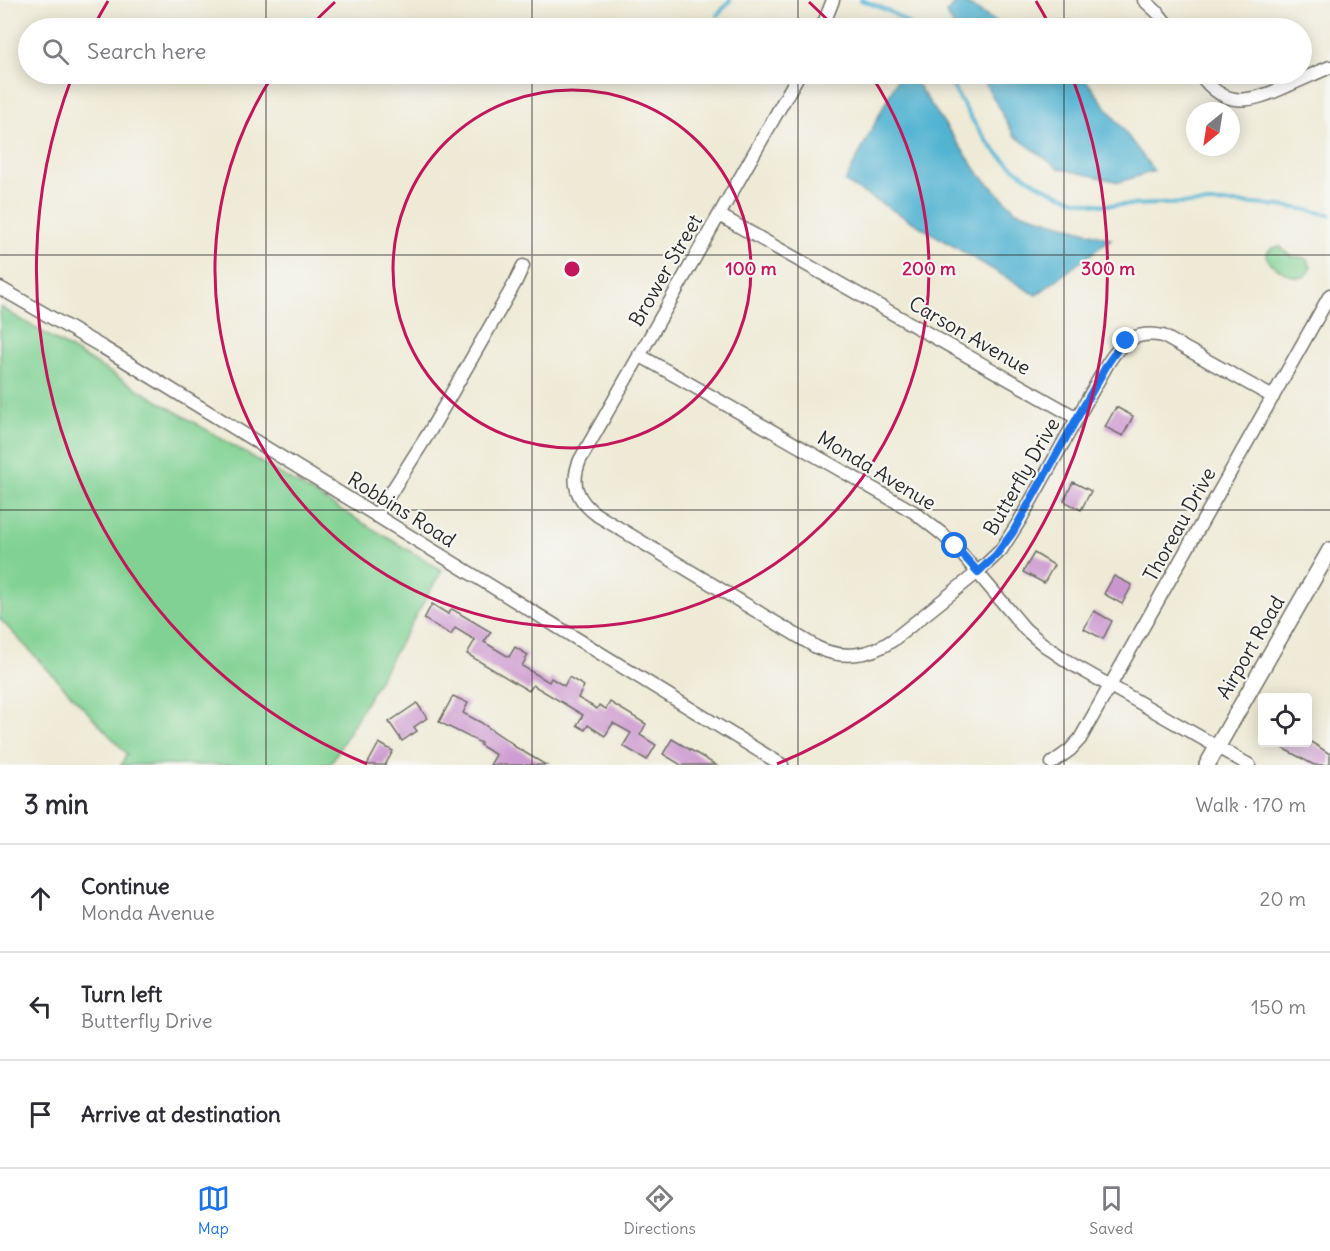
<!DOCTYPE html>
<html lang="en">
<head>
<meta charset="utf-8">
<style>
	body { margin:0; font-family:Delius,sans-serif; background:#f2f2f3; color:#2b2b33 }
	.controls { position:absolute; right:18px; bottom:18px; display:grid; overflow:hidden; border-radius:6px; box-shadow:0 3px 15px #0003 }
	.controls button { width:54px; height:54px; display:grid; place-items:center; padding:0; border:0; border-bottom:2px solid #e1e1e2; background:#fff; color:#2b2b33; font:30px sans-serif }
	.compass { position:absolute; left:1186px; top:102px; width:54px; height:54px; border-radius:50%; background:#fff; box-shadow:0 3px 15px #0003; rotate:210deg }
	.stop { position:absolute; width:18px; height:18px; margin:-14px; border:4px solid #1a73e8; border-radius:50%; background:#fff }
	.stop.end { background:#1a73e8; border-color:#fff; box-shadow:0 2px 6px #0008 }
	.list { margin:0; padding:0; list-style:none }
	h2 { display:flex; justify-content:space-between; align-items:center; height:78px; margin:0; padding:0 24px; font-size:26px }
	h2 small { font-size:20px; font-weight:400; color:#7c7c81 }
	.list li { display:grid; grid-template-columns:39px 1fr auto; gap:18px; align-items:center; box-sizing:border-box; height:108px; padding:0 24px; border-top:2px solid #e1e1e2 }
	.list b { display:block; font-size:22px; white-space:nowrap }
	.list p { margin:0; font-size:20px; white-space:nowrap; color:#7c7c81 }
	.list em { font-size:20px; font-style:normal; color:#7c7c81 }
	.icon { flex:none; width:33px; height:33px; fill:none; stroke:currentColor; stroke-width:2; stroke-linecap:round; stroke-linejoin:round }
	.map { position:relative; flex:none; width:1330px; height:765px; overflow:hidden }
	.search { position:absolute; background:#fff; box-shadow:0 3px 15px #0003; left:18px; right:18px; top:18px; height:66px; display:flex; align-items:center; gap:15px; box-sizing:border-box; padding:0 21px; border-radius:33px; color:#7c7c81; font-size:22px }
	.sheet { height:402px; background:#fff }
	nav { display:flex; justify-content:space-around; align-items:center; box-sizing:border-box; height:84px; border-top:2px solid #e1e1e2; background:#fff; font-size:16px; color:#7c7c81 }
	nav a { display:grid; justify-items:center; gap:3px }
	nav .on { color:#1a73e8 }
	.map>svg:first-child { display:block }
	.green { fill:#80d193; stroke:#567e5f; stroke-width:1.5 }
	.water { fill:#53b4d2; stroke:#3f707e; stroke-width:1.5 }
	.lines { fill:none; stroke-linecap:round; stroke-linejoin:round }
	.stream { stroke:#53b4d2; stroke-width:4 }
	.building { fill:#cb95ce }
	.minor-casing { stroke:#6f6e67; stroke-width:15 }
	.major-casing { stroke:#6f6e67; stroke-width:18 }
	.minor { stroke:#fff; stroke-width:12 }
	.major { stroke:#fff; stroke-width:15 }
	.route { stroke:#1a73e8; stroke-width:8 }
	.grid { fill:none; stroke:#2b2b2b; stroke-width:1.5; stroke-opacity:0.55 }
	.ring { fill:none; stroke:#c2185b; stroke-width:3 }
	.labels { text-anchor:middle; dominant-baseline:central; stroke-width:4.5; stroke-linejoin:round; paint-order:stroke }
	.street-label { font-size:20px; fill:#2b2b2b; stroke:#f6f6f2 }
	.centre { fill:#c2185b; stroke:#f6f6f2; stroke-width:3 }
	.ring-label { font-size:18px; text-anchor:middle; font-weight:bold; fill:#c2185b; stroke:#f6f6f2; stroke-width:4.5; stroke-linejoin:round; paint-order:stroke }
</style>
</head>
<body>
<div class="map">
<svg width="1330" height="765" viewBox="0 0 1330 765">
	<rect width="100%" height="100%" fill="#f6f6f2"/>
	<filter id="ink" filterUnits="userSpaceOnUse"><feTurbulence type="fractalNoise" baseFrequency=".0167" numOctaves="2"/><feDisplacementMap in="SourceGraphic" scale="12" xChannelSelector="R" yChannelSelector="G"/><feConvolveMatrix kernelMatrix="1 2 1 2 8 2 1 2 1" color-interpolation-filters="sRGB"/></filter>
	<filter id="wash" filterUnits="userSpaceOnUse"><feTurbulence type="fractalNoise" baseFrequency=".008" numOctaves="4" result="noise"/><feDisplacementMap in="SourceGraphic" scale="24" xChannelSelector="R" yChannelSelector="G"/><feGaussianBlur stdDeviation="1.35" result="paint"/><feColorMatrix in="noise" values="0 0 0 0 0 0 0 0 0 0 0 0 0 0 0 0 0 1.4 0 .05"/><feComposite in="paint" operator="in"/></filter>
	<g filter="url(#wash)">
		<rect width="100%" height="100%" fill="#eeead6"/>
		<path class="green" d="M1275 247H1281C1284 250 1286 253 1289 255 1299 261 1304 251 1311 267 1310 269 1309 273 1306 275 1298 284 1277 268 1270 263 1266 259 1266 255 1269 250Z
			M0 307 442 570 330 765H121L127 754 0 619Z"/>
		<path class="water" d="M959 0H961L1006 28H955L946 13Z
			M900 74H910L979 174 1016 211 1111 239 1036 295 845 182Z
			M980 74H1075L1086 80 1154 171 1119 182 1058 168 1014 135Z"/>
		<g class="lines">
			<path class="stream" d="M861 0C881 7 898 14 913 28
				M718 15 730 0
				M945 74C957 93 968 114 981 133 1009 173 1057 201 1105 205 1180 205 1256 196 1330 215"/>
		</g>
		<g id="blocks">
			<path class="building" d="M1116 407 1133 416 1123 436 1105 427Z
				M1073 482 1091 491 1081 510 1064 501Z
				M1034 553 1054 565 1044 583 1023 572Z
				M1114 576 1132 585 1122 604 1104 594Z
				M432 604 448 614 452 609 491 632 484 642 509 657 515 647 528 655 522 666 549 682 551 678 564 686 569 677 584 686 578 698 597 709 599 705 606 709 610 702 646 724 640 735 656 745 647 760 623 746 631 733 613 723 605 736 588 725 585 730 577 725 583 715 533 685 529 691 467 654 475 640 455 628 451 635 424 619Z
				M1094 611 1112 621 1103 639 1084 629Z
				M453 696 468 703 463 713 480 722 513 744 512 745 546 765H490L496 755 480 745 481 743 439 722Z
				M417 703 427 718 414 727 417 731 402 741 389 722Z
				M672 739 716 765H681L663 754Z
				M1271 742H1311L1330 754V765H1314Z
				M379 743 393 751 385 765H367Z"/>
		</g>
	</g>
	<g filter="url(#ink)">
		<use href="#blocks" fill-opacity="0" stroke="#6f6e67" stroke-width="1.5"/>
		<g class="lines">
			<defs>
				<path id="minor" d="M1144 0 1158 13 1170 28
					M822 28 833 0
					M799 74 580 460C570 484 577 500 597 515L816 647C842 660 870 656 893 640L978 572 1001 550 1020 520 1108 363C1122 341 1137 330 1163 336L1273 397
					M1200 74C1225 110 1252 102 1287 86 1301 80 1316 73 1330 67
					M719 215 1077 418
					M0 288 104 348 782 765
					M639 355 914 512 942 534 955 546 1025 629 1044 645 1070 663 1249 765
					M376 516 430 431 515 283 523 266
					M1052 763 1070 750 1080 739 1330 295"/>
				<path id="major" d="M1207 765 1330 550"/>
			</defs>
			<use href="#minor" class="minor-casing"/>
			<use href="#major" class="major-casing"/>
			<use href="#minor" class="minor"/>
			<use href="#major" class="major"/>
		</g>
	</g>
	<g class="lines" filter="url(#ink)">
		<path class="route" d="M955 546 978 572 996 555 1013 532 1108 363 1117 350 1126 341"/>
	</g>
	<path class="grid" d="M266 0V28M532 0V28M798 0V28M1064 0V28M266 74V765M532 74V765M798 74V765M1064 74V765M0 255H1330M0 510H1330"/>
	<g class="ring">
		<circle cx="572" cy="269" r="179"/>
		<path d="M309 28A357 357 0 0 1 335 2M809 2A357 357 0 0 1 835 28M871 75A357 357 0 1 1 273 75"/>
		<path d="M367 764A536 536 0 0 1 72 77M94 26A536 536 0 0 1 108 1M1036 1A536 536 0 0 1 1050 26M1072 77A536 536 0 0 1 777 764"/>
	</g>
	<g class="labels">
		<g class="street-label">
			<text transform="translate(665 270) rotate(-60)">Brower Street</text>
			<text transform="translate(970 335) rotate(30)">Carson Avenue</text>
			<text transform="translate(877 470) rotate(31)">Monda Avenue</text>
			<text transform="translate(1021 476) rotate(-60)">Butterfly Drive</text>
			<text transform="translate(402 509) rotate(32)">Robbins Road</text>
			<text transform="translate(1179 524) rotate(-61)">Thoreau Drive</text>
			<text transform="translate(1250 647) rotate(-60)">Airport Road</text>
		</g>
	</g>
	<circle cx="572" cy="269" r="9" class="centre"/>
	<g class="ring-label">
		<text x="751" y="275">100 m</text>
		<text x="929" y="275">200 m</text>
		<text x="1108" y="275">300 m</text>
	</g>
</svg>
<div class="controls">
<button><svg class="icon" aria-label="locate" viewBox="0 0 24 24"><circle cx="12" cy="12" r="6"/><path d="M12 2v4M12 18v4M2 12h4M18 12h4"/></svg></button>
</div>
<svg class="compass" viewBox="-18 -18 36 36"><path d="M0-13l5 13h-10z" fill="#e53935"/><path d="M0 13l5-13h-10z" fill="#7c7c81"/></svg>
<div class="stop" style="left:955px;top:546px"></div>
<div class="stop end" style="left:1126px;top:341px"></div>
<div class="search"><svg class="icon" aria-label="search" viewBox="0 0 24 24"><circle cx="10" cy="10" r="6"/><path d="M15 15l6 6"/></svg>Search here</div>
</div>
<section class="sheet">
<h2>3 min<small>Walk · 170 m</small></h2>
<ul class="list">
<li><svg class="icon" aria-label="ahead" viewBox="0 0 24 24"><path d="M12 20V5M6 11l6-6 6 6"/></svg><div><b>Continue</b><p>Monda Avenue</p></div><em>20 m</em></li>
<li><svg class="icon" aria-label="left" viewBox="0 0 24 24"><path d="M17 20v-9H6M10 6l-5 5 5 5"/></svg><div><b>Turn left</b><p>Butterfly Drive</p></div><em>150 m</em></li>
<li><svg class="icon" aria-label="arrive" viewBox="0 0 24 24"><path d="M6 21V4h12l-3 4 3 4H6"/></svg><div><b>Arrive at destination</b></div></li>
</ul>
</section>
<nav>
<a class="on"><svg class="icon" aria-label="map" viewBox="0 0 24 24"><path d="M3 6l6-2 6 2 6-2v14l-6 2-6-2-6 2zM9 4v14M15 6v14"/></svg>Map</a>
<a><svg class="icon" aria-label="directions" viewBox="0 0 24 24"><path d="M12 3l9 9-9 9-9-9zM9 14v-3h6M13 9l2 2-2 2"/></svg>Directions</a>
<a><svg class="icon" aria-label="saved" viewBox="0 0 24 24"><path d="M7 4h10v16l-5-4-5 4z"/></svg>Saved</a>
</nav>
</body>
</html>
